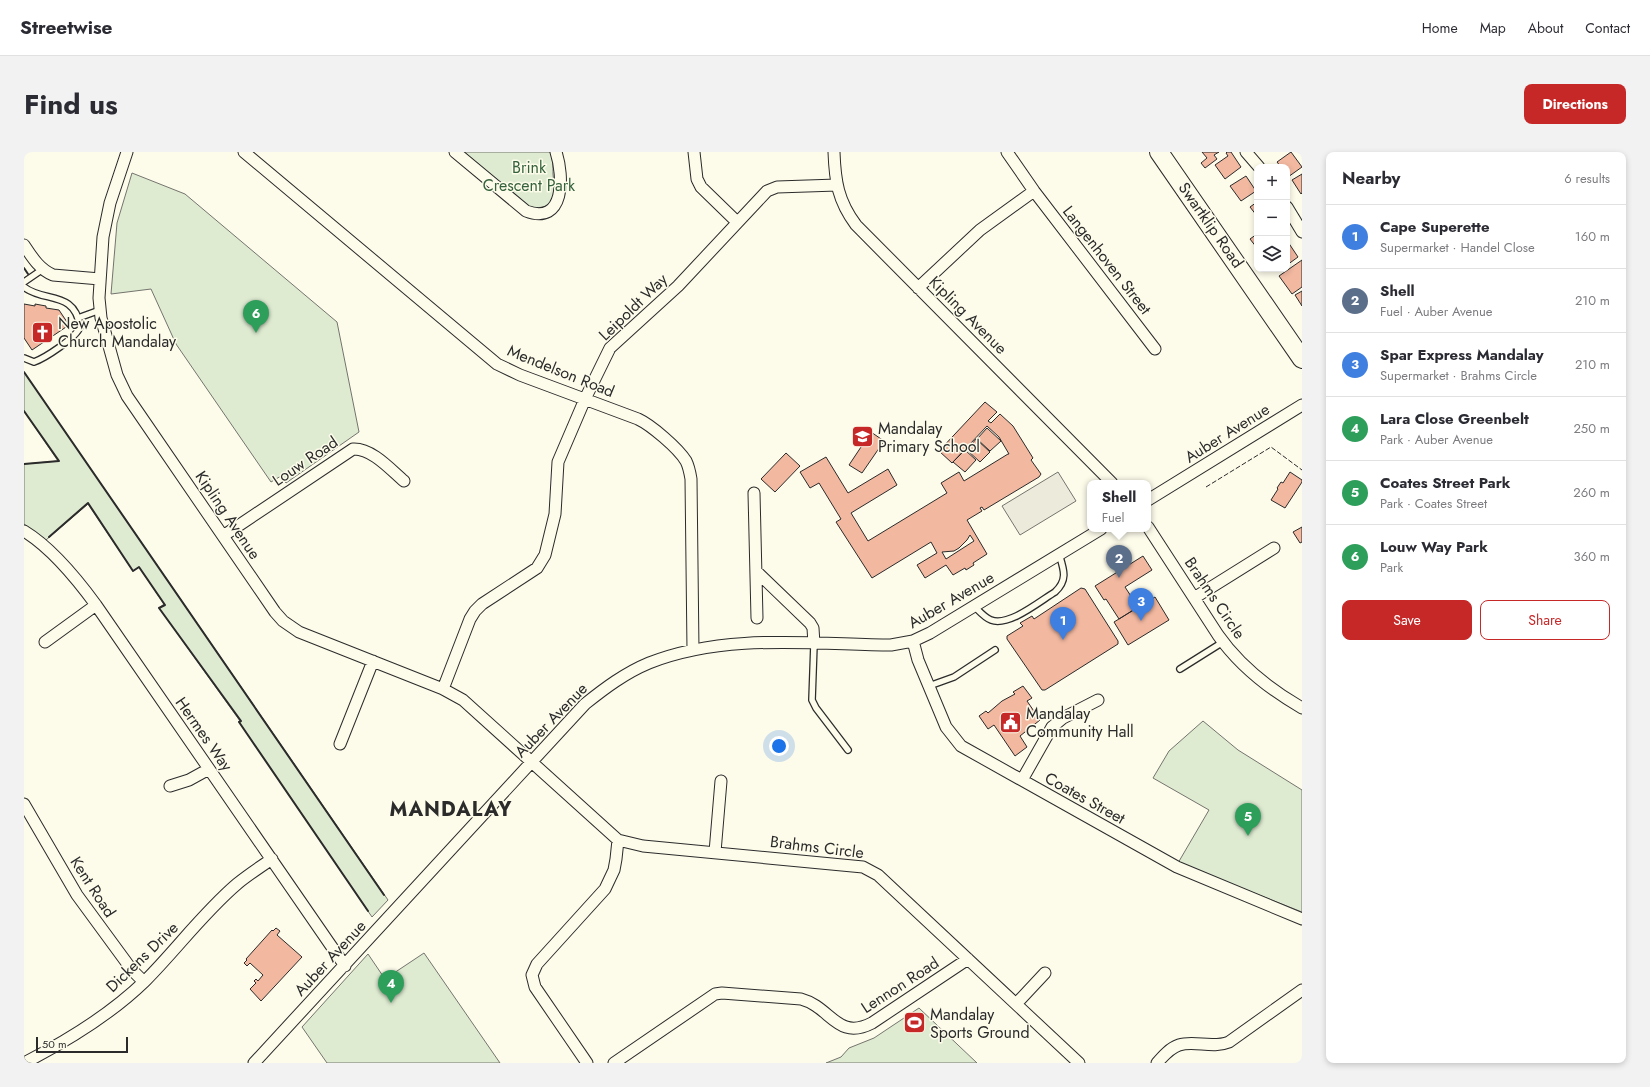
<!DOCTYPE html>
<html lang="en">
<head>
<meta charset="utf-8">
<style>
	body { margin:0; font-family:Jost,sans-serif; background:#f2f2f3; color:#2b2b33 }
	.controls { position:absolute; right:12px; top:12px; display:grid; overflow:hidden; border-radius:8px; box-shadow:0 2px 6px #0003 }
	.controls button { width:36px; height:36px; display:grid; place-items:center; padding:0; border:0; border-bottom:1px solid #e1e1e2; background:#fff; color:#2b2b33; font:20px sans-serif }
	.scale { position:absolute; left:12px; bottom:10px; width:92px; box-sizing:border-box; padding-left:4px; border:2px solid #2b2b2b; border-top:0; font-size:11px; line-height:14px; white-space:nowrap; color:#2b2b2b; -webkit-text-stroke:3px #fdfbea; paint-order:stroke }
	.you { position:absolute; left:755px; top:594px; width:14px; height:14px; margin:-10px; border:3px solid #fff; border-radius:50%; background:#1a73e8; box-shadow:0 0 0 6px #1a73e833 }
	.badge { display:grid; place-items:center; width:26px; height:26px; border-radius:50%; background:#c62828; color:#fff; font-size:13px; font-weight:700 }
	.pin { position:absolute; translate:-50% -33px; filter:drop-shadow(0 1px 2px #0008) }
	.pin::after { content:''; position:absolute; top:21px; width:14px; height:12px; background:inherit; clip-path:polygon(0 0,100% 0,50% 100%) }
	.popup { position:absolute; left:1063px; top:328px; width:64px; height:52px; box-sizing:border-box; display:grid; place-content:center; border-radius:8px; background:#fff; filter:drop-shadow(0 1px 3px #0005); font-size:13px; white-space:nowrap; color:#7c7c81 }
	.popup b { font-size:15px; color:#2b2b33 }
	.popup::after { content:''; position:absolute; left:50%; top:100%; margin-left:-8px; border:8px solid transparent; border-top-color:#fff }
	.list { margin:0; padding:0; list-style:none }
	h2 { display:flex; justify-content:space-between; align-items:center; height:52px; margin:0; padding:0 16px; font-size:17px }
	h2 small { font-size:13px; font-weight:400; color:#7c7c81 }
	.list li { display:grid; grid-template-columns:26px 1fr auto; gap:12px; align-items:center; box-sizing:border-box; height:64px; padding:0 16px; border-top:1px solid #e1e1e2 }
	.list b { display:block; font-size:15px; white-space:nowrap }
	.list p { margin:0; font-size:13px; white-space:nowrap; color:#7c7c81 }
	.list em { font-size:13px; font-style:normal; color:#7c7c81 }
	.actions { display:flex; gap:8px; padding:12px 16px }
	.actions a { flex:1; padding:9px 0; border:1px solid #c62828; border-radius:8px; text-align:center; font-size:14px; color:#c62828 }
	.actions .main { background:#c62828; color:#fff }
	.icon { flex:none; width:22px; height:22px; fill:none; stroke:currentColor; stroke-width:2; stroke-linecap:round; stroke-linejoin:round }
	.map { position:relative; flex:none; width:1278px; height:911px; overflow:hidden; border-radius:8px }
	header { display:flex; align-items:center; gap:24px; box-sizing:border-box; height:56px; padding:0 20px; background:#fff; border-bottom:1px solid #e1e1e2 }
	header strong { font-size:19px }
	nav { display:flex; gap:22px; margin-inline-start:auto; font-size:14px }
	.intro { display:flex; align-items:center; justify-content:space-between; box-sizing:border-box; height:96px; padding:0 24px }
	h1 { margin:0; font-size:28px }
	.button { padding:10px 18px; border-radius:8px; background:#c62828; color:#fff; font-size:14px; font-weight:700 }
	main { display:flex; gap:24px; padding:0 24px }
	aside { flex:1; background:#fff; border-radius:8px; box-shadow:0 2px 6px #0003 }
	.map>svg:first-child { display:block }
	.green { fill:#deebd1; stroke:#74746e }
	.parking { fill:#eceadb; stroke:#74746e }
	.building { fill:#f2b8a0; stroke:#2b2b2b; fill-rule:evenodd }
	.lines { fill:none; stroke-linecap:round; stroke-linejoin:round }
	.service-casing { stroke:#2b2b2b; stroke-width:8 }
	.minor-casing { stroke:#2b2b2b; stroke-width:13 }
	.primary-casing { stroke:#2b2b2b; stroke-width:20 }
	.service { stroke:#fdfbea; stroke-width:5.5 }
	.minor { stroke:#fdfbea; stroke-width:11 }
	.primary { stroke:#fdfbea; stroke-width:18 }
	.fence { stroke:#2b2b2b; stroke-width:1; stroke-dasharray:5 2; stroke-linecap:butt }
	.wall { stroke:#2b2b2b; stroke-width:2 }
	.labels { text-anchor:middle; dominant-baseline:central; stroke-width:3; stroke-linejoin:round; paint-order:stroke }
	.park-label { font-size:16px; fill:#34623c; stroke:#fdfbea }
	.street-label { font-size:16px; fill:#2b2b2b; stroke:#fdfbea }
	.poi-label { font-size:16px; fill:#2b2b2b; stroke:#fdfbea; text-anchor:start }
	.district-label { font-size:20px; font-weight:bold; letter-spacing:1px; fill:#2b2b2b; stroke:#fdfbea }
</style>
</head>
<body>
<header>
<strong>Streetwise</strong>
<nav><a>Home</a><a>Map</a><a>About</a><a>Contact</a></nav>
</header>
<div class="intro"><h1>Find us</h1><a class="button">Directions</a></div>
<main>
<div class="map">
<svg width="1278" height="911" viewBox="0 0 1278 911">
	<rect width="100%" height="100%" fill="#fdfbea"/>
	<path class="green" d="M440 0H526C529 7 529 15 529 22 531 43 531 59 506 55Z
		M108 21 161 42 313 170 335 280 262 331 257 324 247 330 152 192 127 137 87 142 93 71Z
		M0 220 364 748 348 765 215 570 216 569 135 456 140 452 115 415 109 419 64 352 22 388 0 372V312L34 309 0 259Z
		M1179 569 1214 598 1278 638V760L1154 711 1185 658 1129 626 1145 599Z
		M400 801 476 911H303L278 875 344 802 361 827Z
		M895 856 953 911H802L817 905 825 896 850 886Z"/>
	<path class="parking" d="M1034 320 1052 349 996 383 978 354Z"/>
	<path class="building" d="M1178 0H1195L1190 3 1193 7 1181 16 1177 11 1183 6Z
		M1203 0H1207L1217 15 1201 27 1191 13 1204 4 1202 1Z
		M1267 0 1278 15 1264 25 1263 15H1257L1253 10Z
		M1278 22V41L1277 42 1268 28Z
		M1222 24 1232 39 1217 49 1206 34Z
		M1233 50V64L1226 55Z
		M1233 82V96L1226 87Z
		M1264 90 1274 105 1263 113V91Z
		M1278 108V135L1268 142 1255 124Z
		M1278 139V154L1271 143Z
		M0 152 11 154V152L22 154V156L35 158 45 173 8 198 0 186Z
		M961 250 973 260 964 269 967 271 976 262 989 274 1009 306 1007 308 1017 322 1015 325 960 358 958 355 956 356 958 359 943 368 963 402 949 411 950 413 942 418 941 416 929 423 922 413 901 426 893 413 913 401 907 390 848 426 812 370 817 367 795 331 786 336 776 320 802 305 824 341 864 317 873 333 827 361 844 389 923 341 917 331 935 320 940 329 984 302H985L975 285 963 274 928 311 915 299ZM946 383 950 389 922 407 918 400 930 399 935 396 943 388Z
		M963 276 977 289 966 299 953 287Z
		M847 280 860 289 838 321 825 313Z
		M952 287 966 300 956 310 943 298Z
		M941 298 952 308 941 320 929 310Z
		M762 301 776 314 751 340 737 327Z
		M1266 320 1278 328V330L1261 356 1247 348 1254 337 1253 336 1257 330 1259 331Z
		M1278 375V390L1276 391 1269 380Z
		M1119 404 1128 418 1101 435 1114 455 1095 467 1082 447 1080 448 1071 434Z
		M1057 436 1061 437 1094 489V492L1021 538H1018L983 487V484L999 474 996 471 1008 464 1010 467Z
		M1131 445 1145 468 1104 493 1090 470Z
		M999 534 1008 546 1003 549 1016 568 996 584 1003 595 991 604 970 573 964 577 955 564 962 559 964 561 978 549 991 542 989 540Z
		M252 776 256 779 253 783 278 805 237 849 226 837 232 831 230 829 232 827 234 829 239 823 226 811 223 814 220 811 223 808 222 807 248 778 249 779Z"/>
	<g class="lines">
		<defs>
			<path id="service" d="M0 130 19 117
				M0 135C20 151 51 138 56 175 52 186 21 206 10 210L0 206
				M54 166 76 158
				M950 454C955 459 961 466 967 468 985 475 1016 449 1031 440 1044 428 1040 418 1035 402
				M790 492 788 548 792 556 824 598
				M1156 517 1199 490
				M905 534 930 525 971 498"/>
			<path id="minor" d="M103 0 86 51 79 85 75 146 77 166 83 187 93 223 103 244 251 460 259 469 275 480 419 537 439 548 594 688 619 694 839 715 854 723 1055 911
				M220 0 473 212 496 223 614 267C627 273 654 296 662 309 665 315 666 321 667 327L669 498
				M431 0 502 59C541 74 540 24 532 0
				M670 0 673 27 677 35 713 70
				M810 0C811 29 814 49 832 73L1088 331
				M983 0 1010 39 1131 197
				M1222 0 1235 15
				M1263 55 1278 80
				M0 93C8 105 15 117 29 123L76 127
				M894 136 956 78 1010 39
				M730 341 733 466
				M1124 348 1278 253
				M1124 375 1194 483C1215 513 1247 538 1278 556
				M0 379C28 396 53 427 72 453L321 814
				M199 384 329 297C348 296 367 318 380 329
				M732 419 786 471 789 476 790 492
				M1170 446 1250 396
				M889 489 894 508 922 575 937 594 1153 715 1278 767
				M21 490 72 453
				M419 537 446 467 451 459 458 452 513 416 521 403 531 362 534 310 561 247 586 196 654 134 743 39 753 35 813 33
				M316 592 349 509
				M998 628 1028 575 1039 566 1074 548
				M146 634 165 628 185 617
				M0 652 53 743 108 818 120 830
				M691 700 697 629
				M992 852 1021 821
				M0 911C43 889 86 863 121 829 152 798 179 761 213 732 224 723 236 715 248 707
				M230 911 561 552C581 536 601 521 625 511 701 481 787 492 867 493L889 489 906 481 1077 377
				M563 911 511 835 508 823 513 812 581 737 590 718 592 707 594 688
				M590 911 691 842 698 841 777 847C807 855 813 889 848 871L944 807
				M1133 911C1139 904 1146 896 1155 893 1171 888 1188 897 1205 890L1278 838"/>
			<path id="primary" d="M1135 0 1278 207"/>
		</defs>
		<use href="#service" class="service-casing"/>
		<use href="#minor" class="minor-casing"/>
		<use href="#primary" class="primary-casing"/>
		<use href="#service" class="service"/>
		<use href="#minor" class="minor"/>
		<use href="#primary" class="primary"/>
		<path class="fence" d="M1182 335 1247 295 1278 318"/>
		<path class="wall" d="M0 116 4 122
			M0 220 360 743
			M0 259 35 309 0 312
			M25 385 64 351 109 419 115 415 141 453 135 456 217 569 215 570 344 759"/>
	</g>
	<defs>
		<symbol id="church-square" viewBox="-11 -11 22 22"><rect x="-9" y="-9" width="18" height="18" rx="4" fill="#c62828" stroke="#fdfbea"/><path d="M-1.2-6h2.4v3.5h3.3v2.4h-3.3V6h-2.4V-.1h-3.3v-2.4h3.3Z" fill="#fff"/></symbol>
		<symbol id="school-square" viewBox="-11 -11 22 22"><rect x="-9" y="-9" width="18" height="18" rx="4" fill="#c62828" stroke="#fdfbea"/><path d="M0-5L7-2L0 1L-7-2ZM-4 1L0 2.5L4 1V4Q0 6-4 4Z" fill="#fff"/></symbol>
		<symbol id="civic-square" viewBox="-11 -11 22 22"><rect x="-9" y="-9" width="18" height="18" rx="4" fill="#c62828" stroke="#fdfbea"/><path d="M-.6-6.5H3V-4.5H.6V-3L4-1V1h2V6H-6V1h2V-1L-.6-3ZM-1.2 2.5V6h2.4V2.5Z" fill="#fff"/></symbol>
		<symbol id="stadium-square" viewBox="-11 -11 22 22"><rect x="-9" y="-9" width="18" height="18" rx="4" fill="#c62828" stroke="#fdfbea"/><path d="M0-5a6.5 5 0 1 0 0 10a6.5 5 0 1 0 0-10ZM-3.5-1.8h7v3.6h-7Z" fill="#fff"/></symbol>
	</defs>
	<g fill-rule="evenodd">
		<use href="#church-square" x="6" y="168" width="25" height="25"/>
		<use href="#school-square" x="826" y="272" width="25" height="25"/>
		<use href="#civic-square" x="974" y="558" width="25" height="25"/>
		<use href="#stadium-square" x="878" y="858" width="25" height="25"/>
	</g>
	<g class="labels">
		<g class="park-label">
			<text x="505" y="15">Brink<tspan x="505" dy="18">Crescent Park</tspan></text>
		</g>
		<g class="street-label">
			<text transform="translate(1187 73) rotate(55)">Swartklip Road</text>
			<text transform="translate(1083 108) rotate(52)">Langenhoven Street</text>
			<text transform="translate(609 155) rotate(-44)">Leipoldt Way</text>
			<text transform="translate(944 163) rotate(45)">Kipling Avenue</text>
			<text transform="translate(537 219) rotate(22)">Mendelson Road</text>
			<text transform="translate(1203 281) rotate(-32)">Auber Avenue</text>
			<text transform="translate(281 309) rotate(-34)">Louw Road</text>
			<text transform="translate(204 363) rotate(56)">Kipling Avenue</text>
			<text transform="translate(1191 446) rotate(56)">Brahms Circle</text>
			<text transform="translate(927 448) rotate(-30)">Auber Avenue</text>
			<text transform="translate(527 568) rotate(-46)">Auber Avenue</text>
			<text transform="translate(180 582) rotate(55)">Hermes Way</text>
			<text transform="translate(1061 646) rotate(29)">Coates Street</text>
			<text transform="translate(793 695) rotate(7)">Brahms Circle</text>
			<text transform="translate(69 735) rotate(57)">Kent Road</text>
			<text transform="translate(118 805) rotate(-44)">Dickens Drive</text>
			<text transform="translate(306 806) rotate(-47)">Auber Avenue</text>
			<text transform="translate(876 833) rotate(-33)">Lennon Road</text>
		</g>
		<g class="poi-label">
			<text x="34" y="171">New Apostolic<tspan x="34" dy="18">Church Mandalay</tspan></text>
			<text x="854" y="276">Mandalay<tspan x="854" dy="18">Primary School</tspan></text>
			<text x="1002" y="561">Mandalay<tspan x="1002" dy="18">Community Hall</tspan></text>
			<text x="906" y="862">Mandalay<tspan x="906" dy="18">Sports Ground</tspan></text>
		</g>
		<g class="district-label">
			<text x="427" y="657">MANDALAY</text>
		</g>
	</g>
</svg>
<div class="controls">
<button>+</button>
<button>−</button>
<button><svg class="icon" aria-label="layers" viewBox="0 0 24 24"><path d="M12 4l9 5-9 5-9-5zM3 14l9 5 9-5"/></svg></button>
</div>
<div class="scale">50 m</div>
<div class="you"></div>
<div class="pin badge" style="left:1039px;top:488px;background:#3f7fe0">1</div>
<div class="pin badge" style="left:1095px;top:426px;background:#5c6f8a">2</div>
<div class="popup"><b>Shell</b>Fuel</div>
<div class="pin badge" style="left:1117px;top:469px;background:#3f7fe0">3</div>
<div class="pin badge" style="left:367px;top:851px;background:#2e9e5b">4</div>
<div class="pin badge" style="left:1224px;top:684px;background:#2e9e5b">5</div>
<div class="pin badge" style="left:232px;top:181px;background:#2e9e5b">6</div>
</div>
<aside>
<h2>Nearby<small>6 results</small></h2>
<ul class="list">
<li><span class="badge" style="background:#3f7fe0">1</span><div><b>Cape Superette</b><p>Supermarket · Handel Close</p></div><em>160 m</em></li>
<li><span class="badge" style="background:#5c6f8a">2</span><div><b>Shell</b><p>Fuel · Auber Avenue</p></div><em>210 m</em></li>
<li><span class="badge" style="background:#3f7fe0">3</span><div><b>Spar Express Mandalay</b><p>Supermarket · Brahms Circle</p></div><em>210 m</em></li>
<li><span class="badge" style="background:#2e9e5b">4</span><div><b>Lara Close Greenbelt</b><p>Park · Auber Avenue</p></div><em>250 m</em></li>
<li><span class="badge" style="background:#2e9e5b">5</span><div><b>Coates Street Park</b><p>Park · Coates Street</p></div><em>260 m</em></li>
<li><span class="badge" style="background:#2e9e5b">6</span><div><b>Louw Way Park</b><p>Park</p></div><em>360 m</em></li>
</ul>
<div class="actions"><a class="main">Save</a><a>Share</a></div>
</aside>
</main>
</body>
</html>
